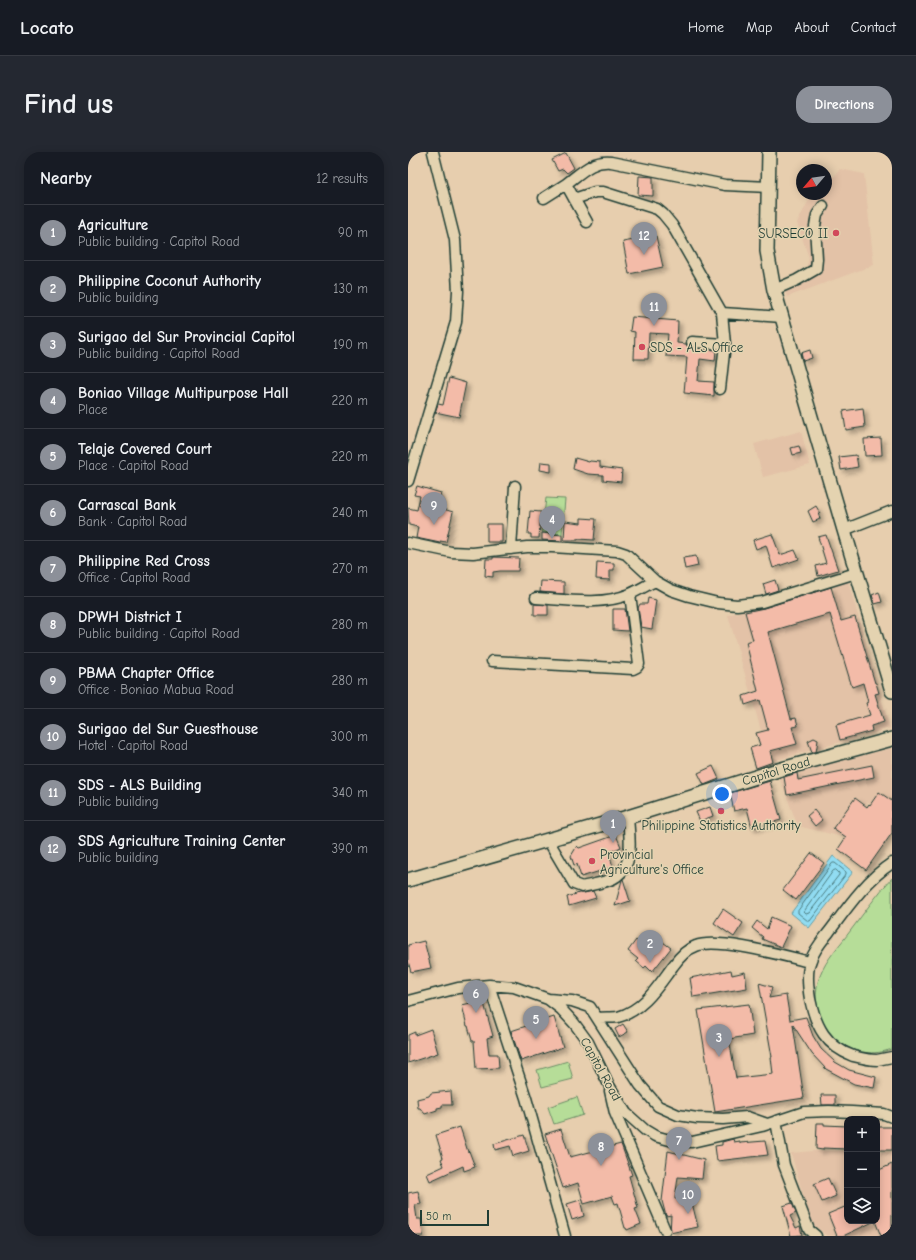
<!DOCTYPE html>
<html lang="en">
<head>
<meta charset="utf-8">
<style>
	body { margin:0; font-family:"Comic Neue",sans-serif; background:#242831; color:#f1f3f6 }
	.controls { position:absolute; right:12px; bottom:12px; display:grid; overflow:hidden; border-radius:8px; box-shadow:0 2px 10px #0003 }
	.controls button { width:36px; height:36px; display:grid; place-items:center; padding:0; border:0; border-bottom:1px solid #363941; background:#171b24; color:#f1f3f6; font:20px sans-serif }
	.compass { position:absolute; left:388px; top:12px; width:36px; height:36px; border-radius:50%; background:#171b24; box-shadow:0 2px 10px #0003; rotate:241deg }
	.scale { position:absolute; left:12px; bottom:10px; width:69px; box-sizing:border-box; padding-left:4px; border:2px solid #1f3d34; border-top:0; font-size:11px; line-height:14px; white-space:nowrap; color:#1f3d34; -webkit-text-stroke:3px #e4d3b0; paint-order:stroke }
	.you { position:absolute; left:314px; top:642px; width:14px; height:14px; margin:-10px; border:3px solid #fff; border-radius:50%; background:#1a73e8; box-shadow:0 0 0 6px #1a73e833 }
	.badge { display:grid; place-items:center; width:26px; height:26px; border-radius:50%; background:#8c9099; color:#fff; font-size:13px; font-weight:700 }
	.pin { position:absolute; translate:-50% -33px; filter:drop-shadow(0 1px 2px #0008) }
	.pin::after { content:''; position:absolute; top:21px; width:14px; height:12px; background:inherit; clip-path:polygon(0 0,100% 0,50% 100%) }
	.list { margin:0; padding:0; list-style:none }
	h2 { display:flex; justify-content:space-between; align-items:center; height:52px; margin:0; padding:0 16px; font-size:17px }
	h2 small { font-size:13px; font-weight:400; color:#9ea1a6 }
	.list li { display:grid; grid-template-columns:26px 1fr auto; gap:12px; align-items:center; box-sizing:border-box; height:56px; padding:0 16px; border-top:1px solid #363941 }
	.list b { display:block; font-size:15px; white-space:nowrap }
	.list p { margin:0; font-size:13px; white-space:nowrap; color:#9ea1a6 }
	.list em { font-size:13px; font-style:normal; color:#9ea1a6 }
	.icon { flex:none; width:22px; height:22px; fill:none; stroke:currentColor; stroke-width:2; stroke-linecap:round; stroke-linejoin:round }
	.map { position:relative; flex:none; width:484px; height:1084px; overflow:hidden; border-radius:16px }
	header { display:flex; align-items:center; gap:24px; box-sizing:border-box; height:56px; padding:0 20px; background:#171b24; border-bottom:1px solid #363941 }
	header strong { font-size:19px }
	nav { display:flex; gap:22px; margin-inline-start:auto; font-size:14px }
	.intro { display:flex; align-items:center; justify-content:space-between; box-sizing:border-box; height:96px; padding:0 24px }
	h1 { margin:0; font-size:28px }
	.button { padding:10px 18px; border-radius:16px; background:#8c9099; color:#fff; font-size:14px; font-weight:700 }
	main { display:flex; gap:24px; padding:0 24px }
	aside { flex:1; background:#171b24; border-radius:16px; box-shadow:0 2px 10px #0003 }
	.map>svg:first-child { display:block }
	.built { fill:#e3c2a7 }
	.green { fill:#b6dd98; stroke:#6a8d66 }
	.water { fill:#91dcf2; stroke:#639ca6 }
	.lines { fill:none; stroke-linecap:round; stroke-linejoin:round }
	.shore { stroke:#4d7d80; stroke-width:1 }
	.building { fill:#f3bba8; stroke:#1f3d34; filter:url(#shadow) }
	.minor-casing { stroke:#1f3d34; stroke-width:13 }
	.major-casing { stroke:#1f3d34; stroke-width:16 }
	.minor { stroke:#e4d3b0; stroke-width:10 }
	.major { stroke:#e4d3b0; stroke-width:13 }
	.poi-dot { fill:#d1495b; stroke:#e4d3b0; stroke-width:1.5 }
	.labels { text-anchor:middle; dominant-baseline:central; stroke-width:3; stroke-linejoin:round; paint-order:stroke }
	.poi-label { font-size:13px; fill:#1f3d34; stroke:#e4d3b0; text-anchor:start }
	.street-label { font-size:13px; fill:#1f3d34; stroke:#e4d3b0 }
</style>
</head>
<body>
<header>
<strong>Locato</strong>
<nav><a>Home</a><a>Map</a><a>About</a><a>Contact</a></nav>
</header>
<div class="intro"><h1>Find us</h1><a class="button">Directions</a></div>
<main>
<aside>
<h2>Nearby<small>12 results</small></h2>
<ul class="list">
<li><span class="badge">1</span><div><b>Agriculture</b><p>Public building · Capitol Road</p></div><em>90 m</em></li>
<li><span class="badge">2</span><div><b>Philippine Coconut Authority</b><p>Public building</p></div><em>130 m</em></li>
<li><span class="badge">3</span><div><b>Surigao del Sur Provincial Capitol</b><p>Public building · Capitol Road</p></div><em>190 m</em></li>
<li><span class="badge">4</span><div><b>Boniao Village Multipurpose Hall</b><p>Place</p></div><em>220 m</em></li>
<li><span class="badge">5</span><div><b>Telaje Covered Court</b><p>Place · Capitol Road</p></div><em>220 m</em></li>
<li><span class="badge">6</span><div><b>Carrascal Bank</b><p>Bank · Capitol Road</p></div><em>240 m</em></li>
<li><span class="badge">7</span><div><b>Philippine Red Cross</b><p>Office · Capitol Road</p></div><em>270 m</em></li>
<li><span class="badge">8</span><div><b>DPWH District I</b><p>Public building · Capitol Road</p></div><em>280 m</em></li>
<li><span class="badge">9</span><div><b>PBMA Chapter Office</b><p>Office · Boniao Mabua Road</p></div><em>280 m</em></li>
<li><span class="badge">10</span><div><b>Surigao del Sur Guesthouse</b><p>Hotel · Capitol Road</p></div><em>300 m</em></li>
<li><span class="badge">11</span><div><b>SDS - ALS Building</b><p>Public building</p></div><em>340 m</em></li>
<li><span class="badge">12</span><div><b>SDS Agriculture Training Center</b><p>Public building</p></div><em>390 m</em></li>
</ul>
</aside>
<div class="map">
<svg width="484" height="1084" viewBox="0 0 484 1084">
	<defs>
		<filter id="shadow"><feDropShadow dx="3.5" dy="3.5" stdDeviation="2" flood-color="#0004"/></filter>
	</defs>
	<rect width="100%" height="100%" fill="#e7ceae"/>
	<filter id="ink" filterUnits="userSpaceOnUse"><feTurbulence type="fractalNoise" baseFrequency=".025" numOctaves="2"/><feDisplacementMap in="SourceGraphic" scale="8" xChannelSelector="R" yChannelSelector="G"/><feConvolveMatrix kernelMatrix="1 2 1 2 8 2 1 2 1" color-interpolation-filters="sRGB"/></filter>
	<g filter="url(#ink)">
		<path class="built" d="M432 17 456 22 466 113 379 145 373 128 398 116 401 106 389 71 404 42H418V22L426 25Z
			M393 279 402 313 355 325 346 292Z
			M440 429 482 576 362 610 320 463Z
			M484 596V664L460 650 435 685 390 674 371 625Z
			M405 999H439V1069H469V1000H484V1084H419L403 1071 383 1001Z"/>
		<path class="green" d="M138 346 157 347 154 382 134 380Z
			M484 726V897C465 904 449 901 432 891 410 879 403 846 412 824 418 807 432 793 443 778 456 761 469 742 484 726Z
			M160 909 165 927 134 935 129 918Z
			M169 945 175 963 146 972 140 955Z"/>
		<path class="water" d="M425 704 445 720 401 776 383 761Z"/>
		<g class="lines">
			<path class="shore" d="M425 711H427L438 720V722L402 769H400L390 761V759Z
				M428 718 431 721V723L401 761 398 762 396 760 397 758 425 719Z"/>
		</g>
		<path class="building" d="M158 1 166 16 159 21 155 17 150 19 144 8Z
			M231 24 245 25V44L230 43Z
			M248 84 255 115 221 122 215 90Z
			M224 165 270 169 269 191 278 192 280 195 284 196 308 198 307 209 292 207 290 229 306 230V244L276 241 279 205 258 204 260 182 241 181 240 207H226L227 180 222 179Z
			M402 198 404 206 395 209 393 201Z
			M41 226 58 231 51 265 27 260 30 252 35 253Z
			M455 256 457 275 438 278 435 259Z
			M473 286 474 303 457 304 456 287Z
			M391 294 393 301 385 303 383 296Z
			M448 303 450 315 433 318 431 305Z
			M167 306 181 310 182 309 192 310V315L214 318 213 330 195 328V323L180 322 165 317Z
			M133 310 143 311V320L132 318Z
			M9 334 33 341 29 355 45 360 38 390 32 389V391L8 386 10 375 1 373 0 356 9 358 12 344 6 343Z
			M408 354 412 361H410L412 367 405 370 400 359Z
			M122 359 133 360 131 386H123V382H120Z
			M173 366 188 367 186 388 170 387V388H156L157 369 173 371Z
			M79 372H94V390H79Z
			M134 381 154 383V389L134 388Z
			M364 382 372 403 387 398 391 407 365 416 358 393 348 397 345 388Z
			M418 383 430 418 410 424 408 414 418 411 410 385Z
			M288 404 290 414 277 417 275 406Z
			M85 405 111 406 110 419H92L85 420V425L77 424 78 407H85Z
			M189 410 206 411V418H202V428L188 427Z
			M367 428 370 438 358 442 355 432Z
			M133 429 156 430V442L132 440Z
			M423 435 433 469 447 465 467 531H468L471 541 467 542 476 570 463 574 464 579 432 588 428 573 462 563 458 551 460 550 455 531 444 535 422 462 360 480 383 567 388 566 390 574 384 575 389 592 362 599 365 610 348 616 342 596 352 593 348 581 360 578 352 548 337 553 335 544 350 539 338 490 345 488 337 460 356 456Z
			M471 440 474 450 467 452 464 443Z
			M240 446 248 448 244 477 233 475 230 456 232 452H239Z
			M126 452 140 453V463H126Z
			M205 457H217L220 479 205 478Z
			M406 586 410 588 408 600H404L400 589Z
			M464 613 466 625 379 643 376 625 389 621 390 628Z
			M305 614 311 627 296 633 290 621Z
			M362 629 373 668 344 676 339 656 326 659 322 641Z
			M471 640 484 649V681L458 718 430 697 438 685 425 676 447 646 459 655 461 652 462 653Z
			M302 655 305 664 292 669 288 660Z
			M406 658 414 668 407 674 399 664Z
			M208 683 213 695 199 701H201L205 715 173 725 169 712 166 713 163 704 169 694 171 696Z
			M403 701 416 711 388 748 375 738Z
			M215 727 222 749 207 754 214 728Z
			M185 739 188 746 161 754 159 745 171 741H176Z
			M315 757 335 771 326 785 306 771Z
			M363 765 383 774 373 795 354 787 355 785 344 776 349 769 359 777Z
			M248 785 263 796 244 820 238 814 236 816 228 809 230 807 220 799 228 788 240 797Z
			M16 789 23 816 3 820 0 809V793Z
			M323 818 324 823 337 820 339 836 285 845 282 826Z
			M351 831 364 835 361 846 378 843 382 868 398 865 405 884 413 897 427 910 441 918 468 925 466 936 446 932 418 917 404 902 385 873 396 946 307 960 290 858 341 852 345 883 321 887 328 926 365 922 363 905H364Z
			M75 848 85 884 79 886 81 902H90L91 916 68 917 66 889H64L60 874H59L54 853Z
			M146 865 155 895 113 909 103 879Z
			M215 872 220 880 211 885 207 877Z
			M23 877 30 901 0 911V883L7 880V883Z
			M43 939 44 953H34V955L29 956V958L17 962 12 956H10L9 947 21 944 23 941Z
			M413 943H427V953H414Z
			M409 971H416V973L439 974V997L415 996V998L408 997Z
			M52 975 60 1000 61 999 67 1015 56 1019 55 1014 22 1029 19 1022 36 1014 33 1007 35 1006 28 983Z
			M469 975H484V998H469Z
			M153 977 162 1005 213 992 224 1023 221 1024 230 1056 227 1057 233 1072 219 1078 218 1076H217L210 1051 207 1052 204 1044 176 1052 170 1031 155 1036 137 982Z
			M116 983 121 999 105 1004 102 994 87 998 86 992Z
			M325 987 326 990 332 989V991L357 989 360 1003 309 1009 307 994 314 993V990Z
			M260 999 296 1008 294 1027 270 1025 267 1047 282 1043 290 1075 262 1081 263 1063 258 1064 254 1049Z
			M484 1012V1080L473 1084 467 1069 435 1084H429L420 1062 439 1054V1069H469V1019Z
			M420 1026 428 1044 414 1050 406 1032Z
			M10 1039 13 1052 7 1053 9 1067H13L15 1084H0V1041Z
			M172 1048 176 1064 164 1068 159 1052Z
			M384 1051 388 1061 382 1064 388 1076 392 1074 394 1083 383 1084 375 1054Z"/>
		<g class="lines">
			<defs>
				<path id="minor" d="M158 32C173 21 184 8 203 10L317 33 361 35
					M136 46 158 32 179 70
					M166 47 187 40H195L249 57 255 62 264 73 314 161 374 165
					M366 138 389 128 408 117 409 107 407 74 409 63 415 54
					M314 161 317 192
					M284 190 317 192 312 237
					M0 329 48 170 50 139 47 88 25 0
					M436 378 484 359
					M0 391 43 400 65 401 119 395H144L209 399 218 402 247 429 263 438 281 444 310 451 329 453 354 450 448 421
					M103 397 107 334
					M128 446C159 448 193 454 222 442 231 438 239 433 247 429
					M84 509 225 517 229 515 231 512 222 442
					M140 688 166 732 174 735C185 732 200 731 209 724 227 712 221 683 220 665
					M484 711C458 728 439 756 421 780 414 789 406 798 403 808 398 819 400 835 402 847 408 875 418 894 445 904 453 906 461 908 469 908 474 907 479 906 484 905
					M81 833 118 946 157 1084
					M140 847 164 849 182 855 232 933 250 954 270 963 289 966 315 967 339 965 359 972
					M0 849 50 836 81 833 106 835 140 847 153 857 166 871 180 890 202 935 218 961 237 978 247 984 265 989 284 990 354 974 396 960 421 959 444 960 476 962 484 965
					M189 866C195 865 203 866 210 865 236 858 250 834 265 814 270 807 279 797 288 794 309 785 377 804 402 810
					M202 939 207 961 257 1078
					M368 969 376 1013 401 1078 408 1084"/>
				<path id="major" d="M361 0 359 99 366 138 436 378 484 539
					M0 728 220 665 370 618 484 587"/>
			</defs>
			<use href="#minor" class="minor-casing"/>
			<use href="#major" class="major-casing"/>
			<use href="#minor" class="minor"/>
			<use href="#major" class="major"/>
		</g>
	</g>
	<g class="poi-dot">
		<circle cx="428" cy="81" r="4"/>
		<circle cx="234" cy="195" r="4"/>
		<circle cx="313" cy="659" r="4"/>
		<circle cx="184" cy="709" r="4"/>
	</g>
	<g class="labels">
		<g class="poi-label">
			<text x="420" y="81" text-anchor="end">SURSECO II</text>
			<text x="242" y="195">SDS - ALS Office</text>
			<text x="313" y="673" text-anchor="middle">Philippine Statistics Authority</text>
			<text x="192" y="702">Provincial<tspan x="192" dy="15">Agriculture's Office</tspan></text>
		</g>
		<g class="street-label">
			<text transform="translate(368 619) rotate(-17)">Capitol Road</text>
			<text transform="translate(193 917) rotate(61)">Capitol Road</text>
		</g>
	</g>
</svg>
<div class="controls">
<button>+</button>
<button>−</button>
<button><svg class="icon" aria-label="layers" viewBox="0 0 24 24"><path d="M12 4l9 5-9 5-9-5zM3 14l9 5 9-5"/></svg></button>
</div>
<svg class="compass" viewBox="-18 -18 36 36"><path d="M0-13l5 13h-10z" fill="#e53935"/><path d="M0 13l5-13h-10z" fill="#9ea1a6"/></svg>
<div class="scale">50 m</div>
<div class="you"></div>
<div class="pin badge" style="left:205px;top:691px">1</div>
<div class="pin badge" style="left:242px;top:811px">2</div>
<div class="pin badge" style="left:311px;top:905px">3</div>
<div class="pin badge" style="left:144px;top:387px">4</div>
<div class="pin badge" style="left:128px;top:887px">5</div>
<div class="pin badge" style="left:68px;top:861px">6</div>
<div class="pin badge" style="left:271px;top:1008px">7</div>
<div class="pin badge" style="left:193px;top:1014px">8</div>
<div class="pin badge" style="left:26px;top:373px">9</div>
<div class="pin badge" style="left:280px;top:1062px">10</div>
<div class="pin badge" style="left:246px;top:174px">11</div>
<div class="pin badge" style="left:236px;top:103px">12</div>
</div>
</main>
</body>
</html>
